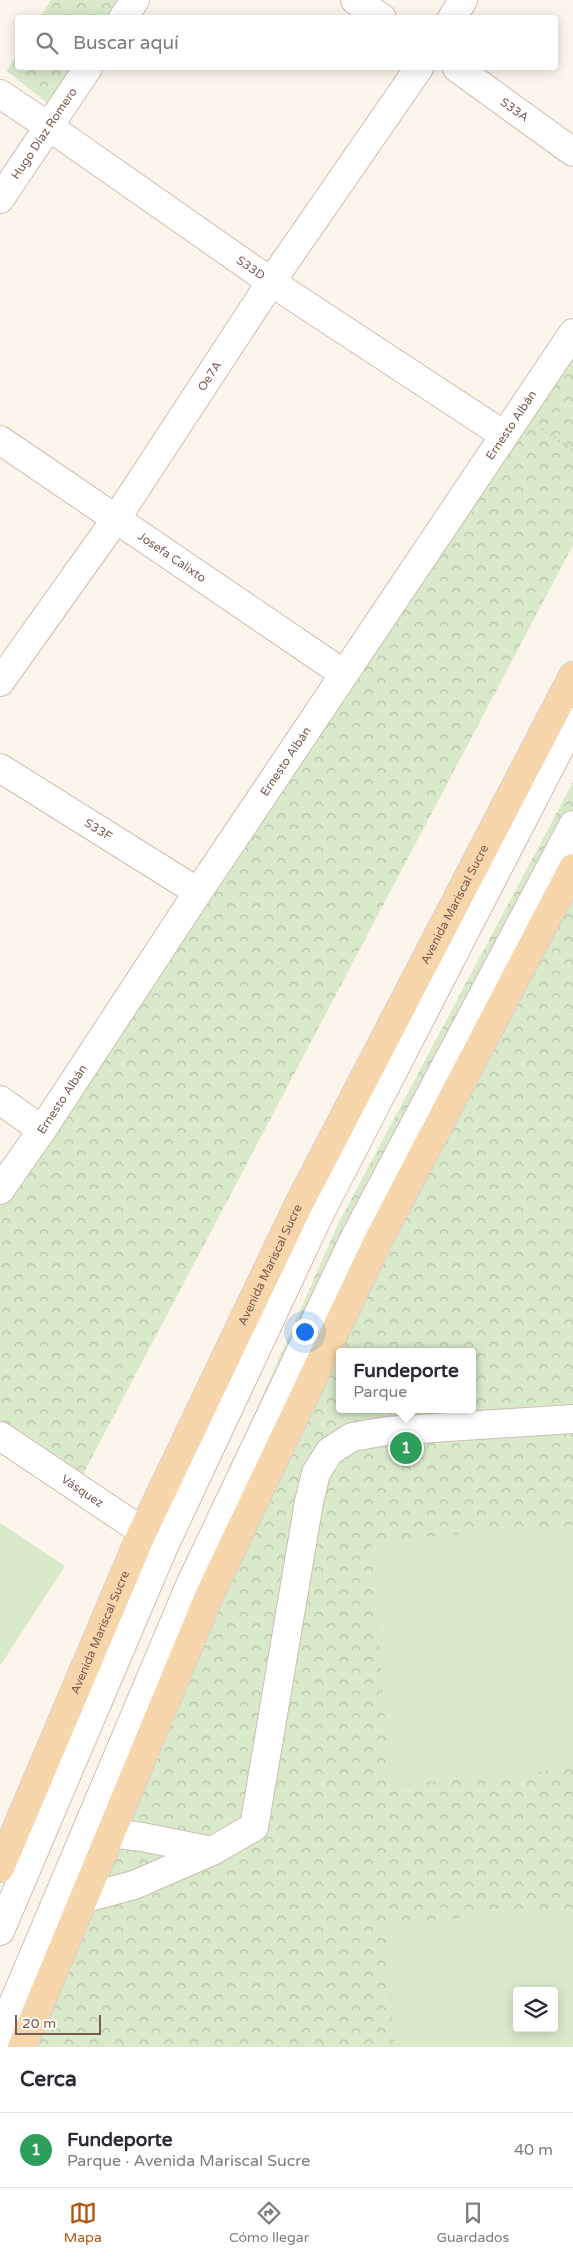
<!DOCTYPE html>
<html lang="es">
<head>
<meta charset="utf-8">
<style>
	body { margin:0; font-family:"Varela Round",sans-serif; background:#f7f7f7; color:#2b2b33 }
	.controls { position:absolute; right:15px; bottom:15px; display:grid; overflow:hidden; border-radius:5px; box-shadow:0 2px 12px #0003 }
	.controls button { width:45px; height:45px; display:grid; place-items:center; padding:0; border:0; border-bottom:1px solid #e1e1e2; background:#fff; color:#2b2b33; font:25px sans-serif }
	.scale { position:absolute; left:15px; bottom:12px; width:86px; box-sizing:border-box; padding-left:5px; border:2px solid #775c50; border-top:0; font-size:14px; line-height:18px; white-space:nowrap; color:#775c50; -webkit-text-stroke:4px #fef9f3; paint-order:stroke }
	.you { position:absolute; left:304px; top:1331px; width:18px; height:18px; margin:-12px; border:4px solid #fff; border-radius:50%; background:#1a73e8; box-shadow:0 0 0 8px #1a73e833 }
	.badge { display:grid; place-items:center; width:32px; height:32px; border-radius:50%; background:#b45309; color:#fff; font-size:16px; font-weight:700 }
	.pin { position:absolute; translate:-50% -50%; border:2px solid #fff; box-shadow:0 1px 5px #0006 }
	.popup { position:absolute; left:336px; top:1348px; width:140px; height:65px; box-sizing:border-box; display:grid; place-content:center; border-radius:5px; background:#fff; filter:drop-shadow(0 1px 4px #0005); font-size:16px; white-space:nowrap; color:#7c7c81 }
	.popup b { font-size:19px; color:#2b2b33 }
	.popup::after { content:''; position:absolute; left:50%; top:100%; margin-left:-10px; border:10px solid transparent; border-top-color:#fff }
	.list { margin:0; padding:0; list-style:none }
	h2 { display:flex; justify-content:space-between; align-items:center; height:65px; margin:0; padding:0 20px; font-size:21px }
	h2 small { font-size:16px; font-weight:400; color:#7c7c81 }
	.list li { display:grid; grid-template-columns:32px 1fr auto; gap:15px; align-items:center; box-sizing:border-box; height:75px; padding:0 20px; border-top:1px solid #e1e1e2 }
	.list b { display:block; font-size:19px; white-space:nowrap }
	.list p { margin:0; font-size:16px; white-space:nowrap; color:#7c7c81 }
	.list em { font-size:16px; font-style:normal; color:#7c7c81 }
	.icon { flex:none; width:28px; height:28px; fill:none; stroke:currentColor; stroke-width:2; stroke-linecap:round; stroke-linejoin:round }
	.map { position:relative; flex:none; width:573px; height:2047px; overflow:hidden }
	.search { position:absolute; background:#fff; box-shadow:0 2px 12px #0003; left:15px; right:15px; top:15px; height:55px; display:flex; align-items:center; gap:12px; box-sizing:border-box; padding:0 18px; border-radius:5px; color:#7c7c81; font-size:19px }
	.sheet { height:140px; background:#fff }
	nav { display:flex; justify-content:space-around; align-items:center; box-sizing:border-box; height:70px; border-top:1px solid #e1e1e2; background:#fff; font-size:14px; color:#7c7c81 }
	nav a { display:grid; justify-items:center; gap:2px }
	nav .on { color:#b45309 }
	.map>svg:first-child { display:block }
	.park { fill:url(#park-crowns); fill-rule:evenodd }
	.pitch { fill:#d9eacb; fill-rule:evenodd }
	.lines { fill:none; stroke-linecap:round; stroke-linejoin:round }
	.minor-casing { stroke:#cebdb2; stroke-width:30 }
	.major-casing { stroke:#d9d1ce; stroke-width:30 }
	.path { stroke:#d6b8a8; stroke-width:3; stroke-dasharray:1 4; stroke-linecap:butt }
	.minor { stroke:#fff; stroke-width:28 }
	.major { stroke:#f6d6aa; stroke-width:28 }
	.labels { text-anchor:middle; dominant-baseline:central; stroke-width:4; stroke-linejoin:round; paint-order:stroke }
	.street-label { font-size:12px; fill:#775c50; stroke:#fef9f3 }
</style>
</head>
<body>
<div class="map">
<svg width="573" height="2047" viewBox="0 0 573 2047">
	<defs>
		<pattern id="park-crowns" width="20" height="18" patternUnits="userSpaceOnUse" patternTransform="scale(1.25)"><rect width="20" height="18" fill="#d9eacb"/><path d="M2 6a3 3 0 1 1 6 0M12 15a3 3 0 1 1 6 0" fill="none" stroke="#b5c1a7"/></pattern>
	</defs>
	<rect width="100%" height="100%" fill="#fcf5ec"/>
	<path class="park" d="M51 0H149L136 17 40 18Z
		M17 54 18 68H99L64 116 7 71Z
		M573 330V545L81 1478 0 1421V1201Z
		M573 782V2047H0L141 1673 338 1224ZM340 1352H472V1409H340ZM517 1991H554V2028H517Z"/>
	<path class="pitch" d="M0 1523 65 1566 0 1666Z
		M573 1525V1769L390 1785 371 1541Z
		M573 1908V2047H394L385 1924ZM517 1991H554V2028H517Z"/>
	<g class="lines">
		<defs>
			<g id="minor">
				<path d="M355 0 382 18"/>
				<path d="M123 18 135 0"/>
				<path d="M452 18 463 0"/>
				<path id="s1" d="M457 68 573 152"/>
				<path id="s2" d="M0 94 48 126 271 282 504 435"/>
				<path id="s3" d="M0 199 88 68"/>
				<path id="s4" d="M0 440 344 674"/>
				<path id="s5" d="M0 682 116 519 271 282 419 68"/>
				<path id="s6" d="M0 768 198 892"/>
				<path d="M0 1100 42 1130"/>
				<path id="s7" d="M0 1190 42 1130 198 892 573 333"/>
				<path id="s8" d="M0 1436 163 1545"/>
				<path d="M110 1833 142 1837 212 1851"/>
				<path d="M82 1899 134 1885 212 1851 254 1827 309 1502 316 1473 330 1451 352 1437 387 1431 573 1419"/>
				<path d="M0 1931 164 1546 319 1215 573 722"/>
				<path d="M0 2035 191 1583 355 1237 573 825"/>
			</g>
			<g id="major">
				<path id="s9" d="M0 1868 142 1533 299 1204 573 676"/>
				<path d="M22 2047 210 1594 378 1241 573 868"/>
			</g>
		</defs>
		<use href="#minor" class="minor-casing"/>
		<use href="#major" class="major-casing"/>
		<path class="path" d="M542 429 573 451"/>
		<use href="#minor" class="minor"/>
		<use href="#major" class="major"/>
	</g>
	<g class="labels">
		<g class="street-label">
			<text stroke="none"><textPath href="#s1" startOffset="71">S33A</textPath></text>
			<text stroke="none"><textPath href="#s3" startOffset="79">Hugo Díaz Romero</textPath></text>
			<text stroke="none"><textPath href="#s2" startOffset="305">S33D</textPath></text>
			<text stroke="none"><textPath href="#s5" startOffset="371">Oe7A</textPath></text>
			<text stroke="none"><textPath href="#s7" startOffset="920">Ernesto Albán</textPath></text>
			<text stroke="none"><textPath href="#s4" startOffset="208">Josefa Calixto</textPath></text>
			<text stroke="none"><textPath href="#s7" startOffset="515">Ernesto Albán</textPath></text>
			<text stroke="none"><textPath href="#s6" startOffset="116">S33F</textPath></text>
			<text stroke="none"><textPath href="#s9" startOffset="1066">Avenida Mariscal Sucre</textPath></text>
			<text stroke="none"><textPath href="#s7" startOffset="110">Ernesto Albán</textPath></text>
			<text stroke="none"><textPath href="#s9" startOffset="661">Avenida Mariscal Sucre</textPath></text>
			<text stroke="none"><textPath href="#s8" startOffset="99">Vásquez</textPath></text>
			<text stroke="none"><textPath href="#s9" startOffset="256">Avenida Mariscal Sucre</textPath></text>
		</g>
	</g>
</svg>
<div class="controls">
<button><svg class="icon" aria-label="layers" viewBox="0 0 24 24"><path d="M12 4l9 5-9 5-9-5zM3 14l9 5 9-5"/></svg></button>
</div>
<div class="scale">20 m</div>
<div class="you"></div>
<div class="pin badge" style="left:406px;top:1448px;background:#2e9e5b">1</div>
<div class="popup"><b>Fundeporte</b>Parque</div>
<div class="search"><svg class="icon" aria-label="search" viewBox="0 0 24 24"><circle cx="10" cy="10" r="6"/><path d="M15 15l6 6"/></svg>Buscar aquí</div>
</div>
<section class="sheet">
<h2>Cerca<small></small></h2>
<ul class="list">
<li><span class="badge" style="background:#2e9e5b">1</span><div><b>Fundeporte</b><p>Parque · Avenida Mariscal Sucre</p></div><em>40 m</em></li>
</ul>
</section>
<nav>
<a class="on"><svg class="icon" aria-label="map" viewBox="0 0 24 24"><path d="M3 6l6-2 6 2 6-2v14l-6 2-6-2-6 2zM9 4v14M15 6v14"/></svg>Mapa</a>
<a><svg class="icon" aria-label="directions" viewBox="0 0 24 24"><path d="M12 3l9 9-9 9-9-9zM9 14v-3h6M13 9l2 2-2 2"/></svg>Cómo llegar</a>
<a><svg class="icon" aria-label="saved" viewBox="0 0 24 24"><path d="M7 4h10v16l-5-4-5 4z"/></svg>Guardados</a>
</nav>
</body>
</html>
